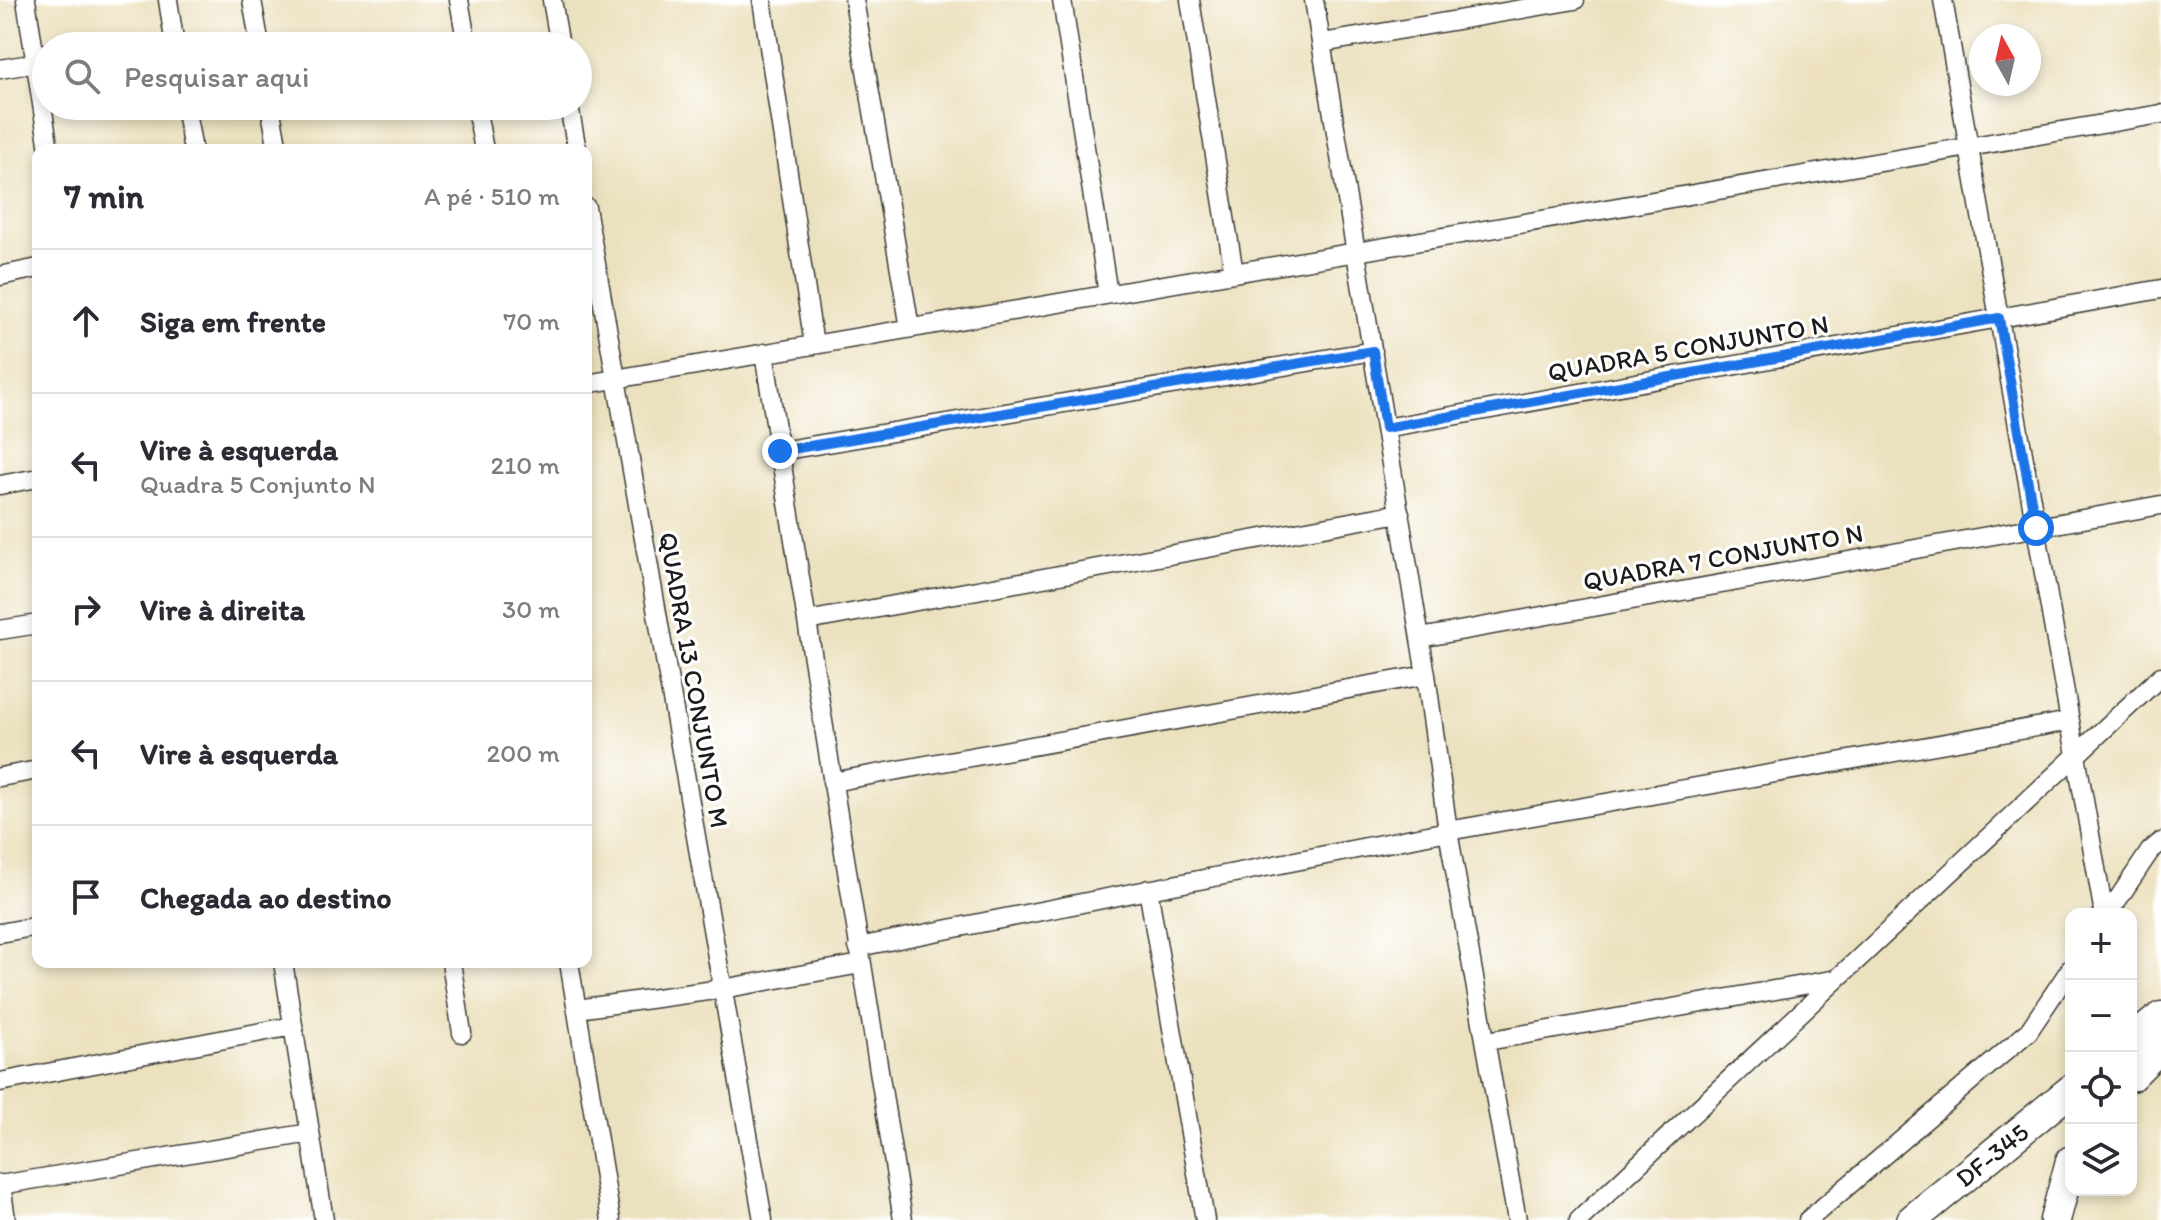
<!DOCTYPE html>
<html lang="pt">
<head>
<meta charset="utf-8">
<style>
	body { margin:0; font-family:Itim,sans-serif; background:#f7f7f7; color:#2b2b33 }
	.controls { position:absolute; right:24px; bottom:24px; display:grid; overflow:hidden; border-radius:16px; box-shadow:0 4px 12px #0003 }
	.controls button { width:72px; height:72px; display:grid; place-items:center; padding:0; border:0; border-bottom:2px solid #e1e1e2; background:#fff; color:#2b2b33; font:40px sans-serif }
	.compass { position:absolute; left:1969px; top:24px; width:72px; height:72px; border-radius:50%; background:#fff; box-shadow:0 4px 12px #0003; rotate:352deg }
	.stop { position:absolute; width:24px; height:24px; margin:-18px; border:6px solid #1a73e8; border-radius:50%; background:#fff }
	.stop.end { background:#1a73e8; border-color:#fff; box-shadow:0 2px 8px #0008 }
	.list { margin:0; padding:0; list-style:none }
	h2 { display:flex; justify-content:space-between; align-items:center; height:104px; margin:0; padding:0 32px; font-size:34px }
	h2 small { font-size:26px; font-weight:400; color:#7c7c81 }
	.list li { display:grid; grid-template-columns:52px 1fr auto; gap:24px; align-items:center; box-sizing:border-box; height:144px; padding:0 32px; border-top:2px solid #e1e1e2 }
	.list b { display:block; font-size:30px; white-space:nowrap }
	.list p { margin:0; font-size:26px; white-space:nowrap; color:#7c7c81 }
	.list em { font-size:26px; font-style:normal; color:#7c7c81 }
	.icon { flex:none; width:44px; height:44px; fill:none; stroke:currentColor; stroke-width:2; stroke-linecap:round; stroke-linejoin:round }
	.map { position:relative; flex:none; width:2161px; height:1220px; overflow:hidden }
	.search { position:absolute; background:#fff; box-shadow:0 4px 12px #0003; left:32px; top:32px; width:560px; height:88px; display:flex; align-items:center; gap:20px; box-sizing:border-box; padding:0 28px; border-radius:44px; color:#7c7c81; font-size:30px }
	.panel { position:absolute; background:#fff; box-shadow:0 4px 12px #0003; left:32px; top:144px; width:560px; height:824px; border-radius:16px }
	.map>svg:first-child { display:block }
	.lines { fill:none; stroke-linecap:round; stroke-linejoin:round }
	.street-casing { stroke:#3b3a34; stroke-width:21 }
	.primary-casing { stroke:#3b3a34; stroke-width:33 }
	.street { stroke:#fff; stroke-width:18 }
	.primary { stroke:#fff; stroke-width:30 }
	.route { stroke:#1a73e8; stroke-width:10 }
	.labels { text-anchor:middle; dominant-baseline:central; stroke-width:6; stroke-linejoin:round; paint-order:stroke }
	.street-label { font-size:26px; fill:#1c1c1c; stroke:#fff }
</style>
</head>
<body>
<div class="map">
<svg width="2161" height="1220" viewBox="0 0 2161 1220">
	<rect width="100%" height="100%" fill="#fff"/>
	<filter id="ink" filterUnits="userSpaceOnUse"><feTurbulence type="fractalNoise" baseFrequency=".0125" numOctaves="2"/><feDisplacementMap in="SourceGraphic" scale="16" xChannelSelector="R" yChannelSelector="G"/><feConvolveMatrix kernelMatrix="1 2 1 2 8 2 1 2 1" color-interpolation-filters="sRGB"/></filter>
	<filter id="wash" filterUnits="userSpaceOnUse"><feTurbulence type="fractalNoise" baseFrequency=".006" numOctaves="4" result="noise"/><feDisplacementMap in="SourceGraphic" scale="32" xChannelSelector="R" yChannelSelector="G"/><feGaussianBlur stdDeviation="1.8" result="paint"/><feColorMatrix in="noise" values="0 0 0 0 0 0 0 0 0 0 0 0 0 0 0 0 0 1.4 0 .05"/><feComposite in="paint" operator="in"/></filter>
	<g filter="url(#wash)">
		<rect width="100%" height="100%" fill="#ece1bf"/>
	</g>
	<g filter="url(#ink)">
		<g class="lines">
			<defs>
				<path id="street" d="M26 0 49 150
					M168 0 175 46
					M252 0 260 46
					M459 0 467 46
					M552 0 560 46
					M762 0 814 345
					M854 0 910 328
					M1062 0 1108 294
					M1190 0 1234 273
					M1314 0 1426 675 1448 831 1517 1220
					M1943 0 2104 914
					M1322 43 1575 0
					M0 69 36 63
					M185 106 193 150
					M270 106 278 150
					M476 106 484 150
					M569 106 577 150
					M586 207 763 1220
					M0 276 38 268
					M764 353 903 1220
					M586 384 2161 114
					M1385 428 2161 289
					M780 451 1373 351
					M0 485 38 478
					M807 621 1400 513
					M0 630 38 624
					M1420 638 2161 505
					M0 777 38 770
					M832 782 1426 675
					M1148 889 1205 1220
					M2108 914 2150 851 2161 842
					M0 933 38 926
					M858 947 1448 831 2070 721
					M283 962 324 1220
					M451 962 462 1033
					M569 962 611 1220
					M577 1009 722 989 861 964
					M1487 1041 1837 979
					M0 1082 293 1026
					M1 1184 6 1220
					M0 1185 310 1133
					M1579 1220 2161 676
					M1808 1220 2028 1032 2071 968"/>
				<path id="primary" d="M2131 1041 2161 1017
					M2131 1076 2161 1046
					M1912 1220 2071 1090
					M2055 1220 2071 1161"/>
			</defs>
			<use href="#street" class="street-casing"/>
			<use href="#primary" class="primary-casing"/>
			<use href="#street" class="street"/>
			<use href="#primary" class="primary"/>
		</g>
	</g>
	<g class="lines" filter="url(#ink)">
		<path class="route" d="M780 451 1373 351 1385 428 1999 318 2036 528"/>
	</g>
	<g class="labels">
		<g class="street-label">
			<text transform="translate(1688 348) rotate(-10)">QUADRA 5 CONJUNTO N</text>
			<text transform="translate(1723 557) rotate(-10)">QUADRA 7 CONJUNTO N</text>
			<text transform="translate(694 680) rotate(80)">QUADRA 13 CONJUNTO M</text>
			<text transform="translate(1992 1155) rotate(-39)">DF-345</text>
		</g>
	</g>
</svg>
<div class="controls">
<button>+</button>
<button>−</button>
<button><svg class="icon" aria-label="locate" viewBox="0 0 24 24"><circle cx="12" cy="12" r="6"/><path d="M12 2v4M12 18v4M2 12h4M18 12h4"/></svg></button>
<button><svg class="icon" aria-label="layers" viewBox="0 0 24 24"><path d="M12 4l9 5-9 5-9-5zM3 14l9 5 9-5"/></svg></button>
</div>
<svg class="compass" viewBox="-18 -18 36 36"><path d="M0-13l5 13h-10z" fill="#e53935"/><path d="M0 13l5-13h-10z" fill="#7c7c81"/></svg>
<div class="stop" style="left:2036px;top:528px"></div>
<div class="stop end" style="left:780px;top:451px"></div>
<div class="search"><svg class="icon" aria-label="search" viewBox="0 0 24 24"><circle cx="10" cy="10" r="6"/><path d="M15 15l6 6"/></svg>Pesquisar aqui</div>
<section class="panel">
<h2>7 min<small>A pé · 510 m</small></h2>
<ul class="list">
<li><svg class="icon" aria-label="ahead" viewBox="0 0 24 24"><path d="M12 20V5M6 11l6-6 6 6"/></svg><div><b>Siga em frente</b></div><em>70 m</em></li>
<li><svg class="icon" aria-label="left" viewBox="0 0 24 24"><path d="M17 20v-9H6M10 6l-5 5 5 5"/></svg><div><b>Vire à esquerda</b><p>Quadra 5 Conjunto N</p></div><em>210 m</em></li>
<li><svg class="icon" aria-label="right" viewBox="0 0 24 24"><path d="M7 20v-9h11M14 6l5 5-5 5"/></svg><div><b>Vire à direita</b></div><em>30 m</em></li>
<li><svg class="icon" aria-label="left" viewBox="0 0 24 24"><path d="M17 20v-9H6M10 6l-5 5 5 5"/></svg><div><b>Vire à esquerda</b></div><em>200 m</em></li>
<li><svg class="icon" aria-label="arrive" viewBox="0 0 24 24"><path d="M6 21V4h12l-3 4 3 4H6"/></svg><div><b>Chegada ao destino</b></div></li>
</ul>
</section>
</div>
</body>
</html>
